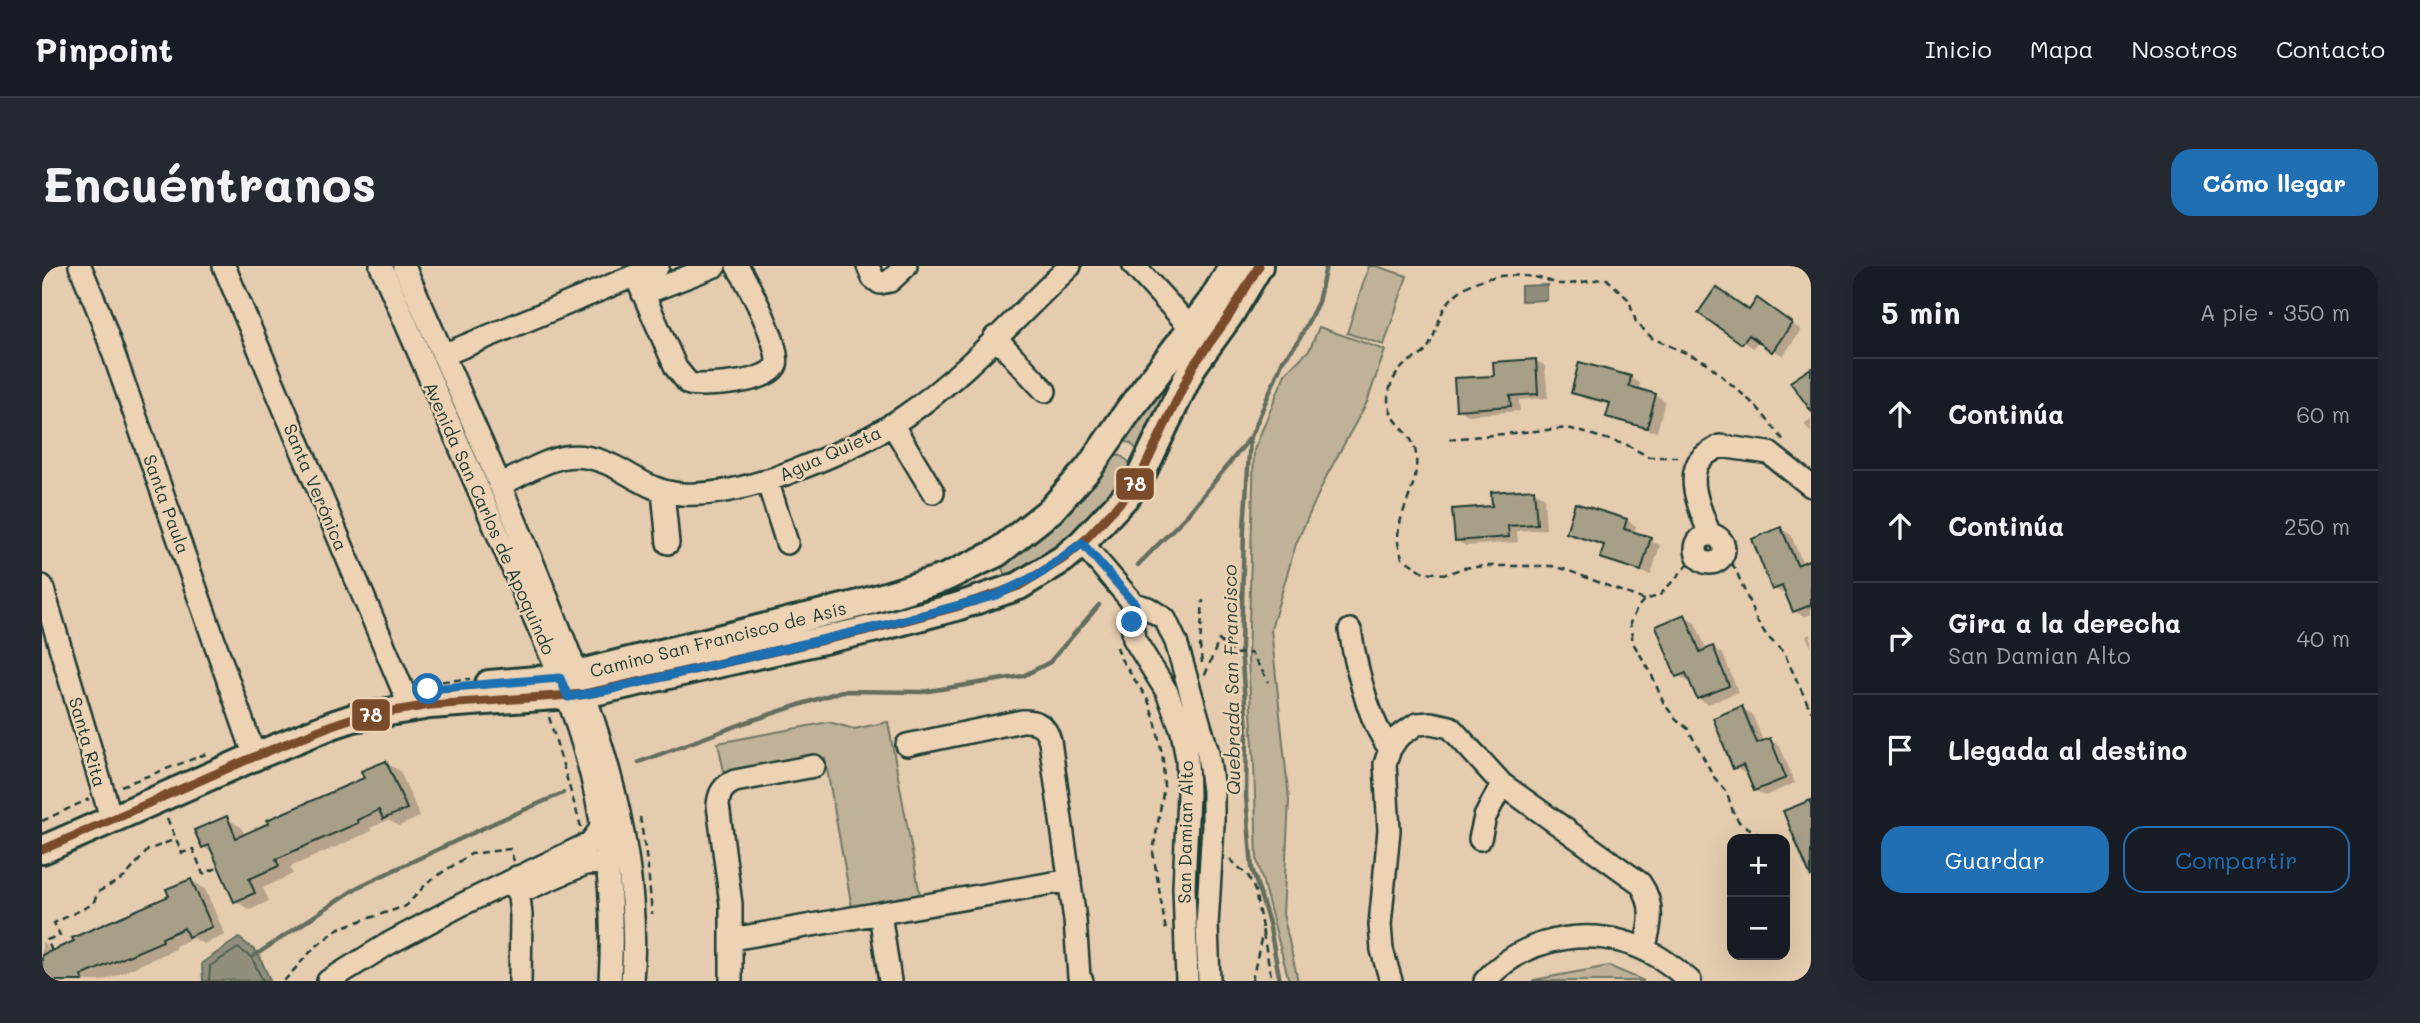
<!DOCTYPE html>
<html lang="es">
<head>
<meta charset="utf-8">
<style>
	body { margin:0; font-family:Mali,sans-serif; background:#242831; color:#f1f3f6 }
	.controls { position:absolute; right:21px; bottom:21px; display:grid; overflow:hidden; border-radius:14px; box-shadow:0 7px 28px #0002 }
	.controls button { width:63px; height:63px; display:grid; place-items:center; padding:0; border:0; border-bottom:2px solid #363941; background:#171b24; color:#f1f3f6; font:35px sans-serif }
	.stop { position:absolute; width:21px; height:21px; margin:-16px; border:5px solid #1f6fb2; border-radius:50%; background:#fff }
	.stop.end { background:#1f6fb2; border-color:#fff; box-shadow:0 2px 7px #0008 }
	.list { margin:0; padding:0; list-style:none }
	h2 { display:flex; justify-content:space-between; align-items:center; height:91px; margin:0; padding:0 28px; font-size:30px }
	h2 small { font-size:23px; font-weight:400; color:#9ea1a6 }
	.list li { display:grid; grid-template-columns:46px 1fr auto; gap:21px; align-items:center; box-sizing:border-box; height:112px; padding:0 28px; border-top:2px solid #363941 }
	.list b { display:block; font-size:26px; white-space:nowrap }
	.list p { margin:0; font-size:23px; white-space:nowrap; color:#9ea1a6 }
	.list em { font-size:23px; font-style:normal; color:#9ea1a6 }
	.actions { display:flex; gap:14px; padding:21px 28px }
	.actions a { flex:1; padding:16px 0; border:2px solid #1f6fb2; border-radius:21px; text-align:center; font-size:24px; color:#1f6fb2 }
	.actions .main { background:#1f6fb2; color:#fff }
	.icon { flex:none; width:38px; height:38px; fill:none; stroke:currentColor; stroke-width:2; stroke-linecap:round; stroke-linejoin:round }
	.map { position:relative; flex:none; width:1769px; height:715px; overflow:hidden; border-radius:21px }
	header { display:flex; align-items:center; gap:42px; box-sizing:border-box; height:98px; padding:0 35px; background:#171b24; border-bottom:2px solid #363941 }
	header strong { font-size:33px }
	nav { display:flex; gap:38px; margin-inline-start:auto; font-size:24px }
	.intro { display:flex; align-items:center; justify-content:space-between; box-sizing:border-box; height:168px; padding:0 42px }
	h1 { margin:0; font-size:49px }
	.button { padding:18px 32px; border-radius:21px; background:#1f6fb2; color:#fff; font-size:24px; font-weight:700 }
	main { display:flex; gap:42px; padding:0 42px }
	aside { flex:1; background:#171b24; border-radius:21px; box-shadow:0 7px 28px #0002 }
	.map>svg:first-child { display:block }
	.green { fill:#c0b298; stroke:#707866; stroke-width:2 }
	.water { fill:#918f7b; stroke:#636e5f; stroke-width:2 }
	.shadow { fill:#0003 }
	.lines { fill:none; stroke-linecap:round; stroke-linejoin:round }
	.shore { stroke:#4d5e50; stroke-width:2 }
	.stream { stroke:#636e5f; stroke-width:4.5 }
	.building { fill:#a89f89; stroke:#1f3d34; stroke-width:2 }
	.minor-casing { stroke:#1f3d34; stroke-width:26 }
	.major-casing { stroke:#1f3d34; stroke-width:32 }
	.path { stroke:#1f3d34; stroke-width:2.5; stroke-dasharray:7 5; stroke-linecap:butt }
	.minor { stroke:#edd2b4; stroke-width:21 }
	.major { stroke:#edd2b4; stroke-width:26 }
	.bus-1-casing { stroke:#edd2b4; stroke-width:14 }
	.bus-1 { stroke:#7a4b2a; stroke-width:9 }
	.route { stroke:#1f6fb2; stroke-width:9 }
	.labels { text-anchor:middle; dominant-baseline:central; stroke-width:5; stroke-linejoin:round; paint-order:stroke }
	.street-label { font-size:18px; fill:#1f3d34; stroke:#edd2b4 }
	.water-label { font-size:19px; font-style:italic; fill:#30493f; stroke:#edd2b4 }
	.line-badge { stroke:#edd2b4; stroke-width:2.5 }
	.badge-label { font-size:19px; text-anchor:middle; font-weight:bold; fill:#fff }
</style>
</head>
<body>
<header>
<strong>Pinpoint</strong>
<nav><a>Inicio</a><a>Mapa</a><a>Nosotros</a><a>Contacto</a></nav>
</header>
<div class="intro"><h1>Encuéntranos</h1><a class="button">Cómo llegar</a></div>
<main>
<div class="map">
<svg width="1769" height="715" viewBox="0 0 1769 715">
	<rect width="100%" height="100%" fill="#e5ccaf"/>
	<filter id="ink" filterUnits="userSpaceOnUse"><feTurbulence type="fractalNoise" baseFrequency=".0143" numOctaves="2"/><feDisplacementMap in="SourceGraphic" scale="14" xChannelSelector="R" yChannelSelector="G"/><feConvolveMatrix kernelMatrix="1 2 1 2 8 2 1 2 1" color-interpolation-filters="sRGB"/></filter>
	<g filter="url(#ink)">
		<path class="green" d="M1327 0H1334L1365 10 1342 79 1305 67Z
			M1277 61 1343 84 1325 136 1284 211 1254 278 1229 363 1247 534 1241 648 1256 715H1247L1215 594 1212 497 1206 394 1212 184 1243 108 1268 83Z
			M1158 66 1099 187 1088 177 1076 174Z
			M1071 189 1079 190 1087 196 1088 208 1044 265 968 314 959 301 962 290Z
			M787 456 812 463 846 456 879 634 811 647 783 492 683 510 676 477Z
			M1567 700 1602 715H1491L1492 714Z"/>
		<path class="water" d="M1505 19V34L1479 35V20Z
			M197 672 216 687 228 714 161 715 160 697Z"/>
		<path class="shadow" d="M1725 40 1759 64 1741 90 1717 74 1711 82 1658 46 1708 45Z
			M1493 94 1503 100 1506 132 1477 134 1478 145 1426 149 1416 143 1454 111Z
			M1589 112 1598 117 1596 125 1614 129 1623 135 1615 166 1576 155 1566 150 1569 139 1541 132 1531 126Z
			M1769 153V167L1762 158Z
			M1492 225 1502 231 1504 263 1475 265 1476 276 1424 280 1414 274 1452 242Z
			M1585 254 1594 260 1592 268 1618 279 1609 309 1570 297 1560 292 1564 281 1536 272 1526 266Z
			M1739 263 1749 269 1761 298 1769 296V348L1762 351 1752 345 1745 327 1742 328 1732 323Z
			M1643 350 1653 356 1665 385 1671 382 1681 388 1696 426 1666 438 1656 432 1649 414 1646 415 1636 410Z
			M1769 368V381L1764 370Z
			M1700 442 1710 448 1722 477 1728 474 1738 480 1753 517 1723 530 1713 524 1706 506 1702 507 1692 501Z
			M344 497 358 505 378 551 357 560 346 554 328 562 330 565 248 601 251 608 221 622 227 635 208 644 193 635 172 587 161 581 184 552 199 561 203 570 324 513Z
			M149 614 163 623 183 669 162 678 151 672 133 680 134 683 61 715H0V676L4 679 8 688 130 631Z"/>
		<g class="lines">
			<path class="shore" d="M167 715 168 700 196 682 210 692 221 715"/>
			<path class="stream" d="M1096 299 1146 248 1207 173
				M597 496 705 456 800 425 880 426 981 410 1008 396 1057 339
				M212 690 316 621 452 557 521 527
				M1238 715 1227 657 1210 602 1204 530 1205 464 1199 382 1202 262 1208 173 1241 94 1256 76 1276 36 1284 0"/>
		</g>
		<path class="building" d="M1674 21 1707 44 1715 32 1750 57 1730 86 1707 69 1700 78 1656 47Z
			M1494 93 1496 128 1468 130 1469 140 1414 144 1412 112 1452 110 1451 96Z
			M1537 96 1589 110 1587 120 1614 128 1605 162 1564 151 1568 137 1529 127Z
			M1769 102V145L1748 116Z
			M1492 223 1495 258 1466 260 1467 271 1413 275 1410 243 1450 240 1449 226Z
			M1533 237 1585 253 1582 263 1609 271 1599 305 1558 292 1562 279 1524 267Z
			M1739 261 1755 299 1769 293V339L1751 346 1740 320 1730 324 1710 273Z
			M1643 348 1658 386 1671 380 1687 420 1655 433 1644 407 1634 411 1614 360Z
			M1700 440 1715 477 1728 472 1744 512 1712 525 1701 499 1691 503 1671 452Z
			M344 495 365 543 341 553 337 544 315 554 316 557 234 593 237 600 207 613 213 627 192 636 167 579 160 582 152 564 185 550 194 572 227 557 225 554 322 512 319 505Z
			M1769 534V612L1741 545Z
			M149 613 170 661 146 671 142 662 120 672 121 675 39 710 41 715H0V689L32 675 30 672 127 630 124 623Z"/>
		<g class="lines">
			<defs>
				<path id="minor" d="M38 0 57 46 208 477
					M182 0 368 441
					M339 0 513 399C555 501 575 605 568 715
					M362 0C406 100 451 200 493 302 547 434 602 569 590 715
					M826 0 831 12 838 17 848 15 864 0
					M1092 0 1150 63
					M594 11 634 102 647 118C663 121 727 117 734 99 740 82 706 17 695 0
					M601 28 673 0
					M953 71 1003 125
					M401 89 616 0
					M850 158 891 226
					M725 214 745 277
					M458 219C510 193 532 175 586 208 603 218 619 227 640 228 678 230 719 218 754 204 791 190 830 173 863 150 922 110 976 49 1028 0
					M621 225 626 277
					M1668 269C1661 250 1642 212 1659 193 1663 188 1672 184 1678 180L1727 187 1769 220
					M1654 283a14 14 0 1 1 28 0a14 14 0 1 1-28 0Z
					M1040 277 1092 338 1106 342 1123 353 1134 376 1166 487 1171 525V559L1165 659 1167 715
					M0 320 69 552
					M1092 338 1090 356 1092 373 1125 426 1140 465 1145 493 1146 529 1142 621 1145 715
					M1308 364C1314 400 1326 454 1348 483
					M865 479 980 455C996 454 1004 460 1008 475L1033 654 1037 711 1040 715
					M1438 573 1443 551 1460 518
					M475 611 479 649 478 715
					M478 626 543 598 557 597 566 604
					M838 647 848 715
					M690 673 1028 614
					M286 715 346 678 419 639 548 577 557 565 560 553
					M689 715V638L676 539C677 527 681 520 693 515L772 500
					M1349 715 1340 684 1338 659 1347 564 1343 498 1348 483 1356 471 1375 458 1389 457 1408 461 1460 518 1598 617C1613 638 1609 660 1602 683
					M1443 715C1486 667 1557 658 1613 689 1626 696 1637 706 1648 715"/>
				<path id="major" d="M447 418 518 412 817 338 902 312 955 287 1009 244 1047 202 1087 144 1170 35 1191 0
					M0 584 214 490 290 459 311 452 388 439 543 428 839 361 914 341 977 320 1021 293 1040 277 1088 226 1100 207 1151 100 1187 50 1217 0"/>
			</defs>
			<use href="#minor" class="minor-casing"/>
			<use href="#major" class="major-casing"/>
			<path class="path" d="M1407 173 1526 162 1585 179 1607 191H1639
				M1655 289 1617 330 1602 334 1595 342 1588 357 1591 377 1608 405 1622 438 1633 452 1646 463 1672 511 1685 527 1691 546 1697 556 1724 573
				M1681 289 1693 302 1715 355 1725 370 1742 387 1769 445
				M1602 334 1525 304 1510 300H1443L1421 302 1405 308 1382 306 1360 292C1359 286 1355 278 1356 271 1357 243 1377 222 1374 189 1372 165 1347 158 1346 134 1346 121 1354 105 1365 97 1371 92 1377 92 1383 86 1394 72 1395 52 1405 38 1427 9 1464 6 1497 12 1504 13 1511 17 1518 18 1535 19 1549 13 1565 13L1587 34 1594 56 1610 72 1664 96 1715 141 1744 177
				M1075 381 1079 393 1106 434 1114 458 1121 494 1122 521 1111 586 1124 665
				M1160 397 1158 380 1161 334
				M1163 409 1177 374 1191 388 1209 387 1227 416
				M376 417 428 413
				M507 451 539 561
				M79 520 164 488
				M598 551 606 602 610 648
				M125 552 140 587 151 583 161 608 177 601
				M0 555 47 533
				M1188 593 1207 611 1213 625 1230 715
				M10 685 5 674 18 669 12 657 51 638 56 626 83 611 106 584 134 573
				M242 715 271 683 297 662 364 640 387 615 429 588 468 583 472 595
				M1210 715 1221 664"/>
			<use href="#minor" class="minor"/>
			<use href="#major" class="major"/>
			<defs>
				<path id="bus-1" d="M0 584 214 490 290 459 311 452 388 439 543 428 839 361 914 341 977 320 1021 293 1040 277 1088 226 1100 207 1151 100 1187 50 1217 0"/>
			</defs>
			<use href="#bus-1" class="bus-1-casing"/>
			<use href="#bus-1" class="bus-1"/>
		</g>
	</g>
	<g class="lines" filter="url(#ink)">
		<path class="route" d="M386 423 518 412 526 431 561 425 839 360 955 329 999 307 1040 277 1093 338 1090 356"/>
	</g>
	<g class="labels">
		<g class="street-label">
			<text transform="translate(788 187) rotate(-24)">Agua Quieta</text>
			<text transform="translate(274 221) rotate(67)">Santa Verónica</text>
			<text transform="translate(125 238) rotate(70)">Santa Paula</text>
			<text transform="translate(448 252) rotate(66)">Avenida San Carlos de Apoquindo</text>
			<text transform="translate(676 373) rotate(-14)">Camino San Francisco de Asís</text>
			<text transform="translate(46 476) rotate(74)">Santa Rita</text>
			<text transform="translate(1143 566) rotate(-89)">San Damian Alto</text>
		</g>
		<g class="water-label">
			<text transform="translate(1189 414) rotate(-91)">Quebrada San Francisco</text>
		</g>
	</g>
	<g class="line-badge">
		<rect x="1073" y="201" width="40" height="34" rx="7" fill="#7a4b2a"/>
		<rect x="309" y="432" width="40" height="34" rx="7" fill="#7a4b2a"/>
	</g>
	<g class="badge-label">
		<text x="1093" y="225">78</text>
		<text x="329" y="456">78</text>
	</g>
</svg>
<div class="controls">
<button>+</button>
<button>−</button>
</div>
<div class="stop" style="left:386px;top:423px"></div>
<div class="stop end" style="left:1090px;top:356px"></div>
</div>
<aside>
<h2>5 min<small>A pie · 350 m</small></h2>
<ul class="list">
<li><svg class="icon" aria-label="ahead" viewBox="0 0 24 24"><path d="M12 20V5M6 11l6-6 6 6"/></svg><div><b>Continúa</b></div><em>60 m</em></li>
<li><svg class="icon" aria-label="ahead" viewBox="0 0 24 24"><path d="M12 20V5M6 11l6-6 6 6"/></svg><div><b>Continúa</b></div><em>250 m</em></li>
<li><svg class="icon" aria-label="right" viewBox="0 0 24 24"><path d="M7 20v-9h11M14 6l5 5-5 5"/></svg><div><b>Gira a la derecha</b><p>San Damian Alto</p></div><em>40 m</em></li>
<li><svg class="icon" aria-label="arrive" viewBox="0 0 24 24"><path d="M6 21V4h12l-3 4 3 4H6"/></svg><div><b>Llegada al destino</b></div></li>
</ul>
<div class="actions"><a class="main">Guardar</a><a>Compartir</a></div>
</aside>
</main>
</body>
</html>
